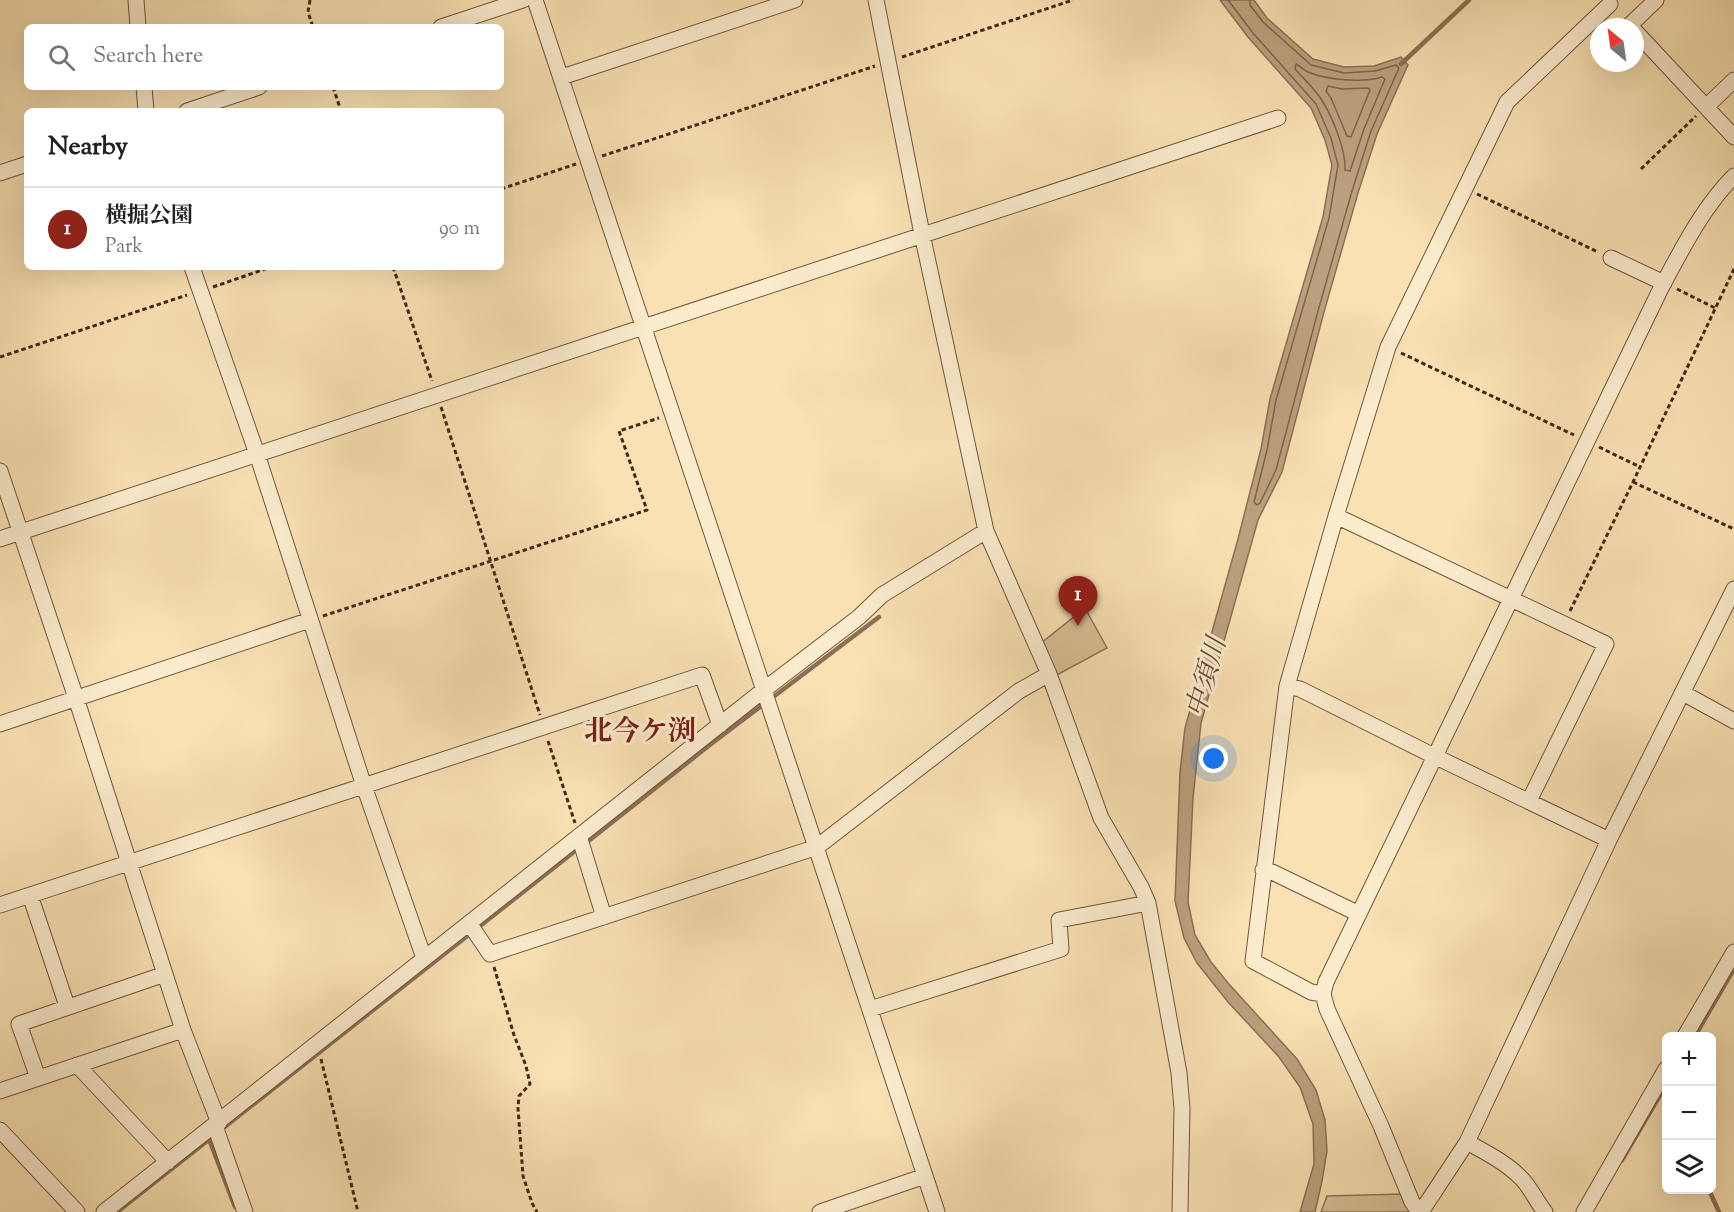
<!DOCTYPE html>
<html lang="en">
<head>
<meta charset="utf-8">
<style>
	body { margin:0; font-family:"Sorts Mill Goudy","Noto Serif JP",serif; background:#f6f6f6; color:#202124 }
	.controls { position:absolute; right:18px; bottom:18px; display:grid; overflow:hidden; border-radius:9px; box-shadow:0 6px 24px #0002 }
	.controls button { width:54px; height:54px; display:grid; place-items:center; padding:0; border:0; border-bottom:2px solid #e0e0e0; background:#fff; color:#202124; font:30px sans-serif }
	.compass { position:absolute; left:1590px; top:18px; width:54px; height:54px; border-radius:50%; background:#fff; box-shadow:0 6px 24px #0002; rotate:331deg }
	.you { position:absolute; left:1214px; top:759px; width:21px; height:21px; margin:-15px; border:4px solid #fff; border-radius:50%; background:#1a73e8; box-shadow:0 0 0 9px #1a73e833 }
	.badge { display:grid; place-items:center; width:39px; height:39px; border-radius:50%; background:#8f2418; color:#fff; font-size:20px; font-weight:700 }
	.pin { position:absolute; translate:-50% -50px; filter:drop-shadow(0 2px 3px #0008) }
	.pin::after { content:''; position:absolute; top:32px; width:21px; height:18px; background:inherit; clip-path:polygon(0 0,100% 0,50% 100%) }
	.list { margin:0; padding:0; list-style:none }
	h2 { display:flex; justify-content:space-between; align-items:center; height:78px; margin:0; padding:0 24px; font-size:26px }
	h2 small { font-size:20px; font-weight:400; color:#757577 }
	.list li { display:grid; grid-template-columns:39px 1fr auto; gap:18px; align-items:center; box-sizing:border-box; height:84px; padding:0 24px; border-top:2px solid #e0e0e0 }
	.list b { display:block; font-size:22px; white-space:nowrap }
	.list p { margin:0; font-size:20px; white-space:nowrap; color:#757577 }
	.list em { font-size:20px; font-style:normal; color:#757577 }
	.icon { flex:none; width:33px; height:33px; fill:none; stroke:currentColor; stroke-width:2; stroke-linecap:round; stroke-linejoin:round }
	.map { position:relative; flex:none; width:1734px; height:1212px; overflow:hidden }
	.search { position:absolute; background:#fff; box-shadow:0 6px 24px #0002; left:24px; top:24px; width:480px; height:66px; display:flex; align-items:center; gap:15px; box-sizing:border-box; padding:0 21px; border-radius:9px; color:#757577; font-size:22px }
	.panel { position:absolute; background:#fff; box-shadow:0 6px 24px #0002; left:24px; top:108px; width:480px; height:162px; border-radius:9px }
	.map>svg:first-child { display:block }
	.green { fill:#dac198; stroke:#907458; stroke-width:1.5 }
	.water { fill:#bca17e; stroke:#8c7055; stroke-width:1.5 }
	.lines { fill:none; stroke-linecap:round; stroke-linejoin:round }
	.shore { stroke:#80644a; stroke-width:1.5 }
	.stream { stroke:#8c7055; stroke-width:4.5 }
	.minor-casing { stroke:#72553e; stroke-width:17 }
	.path { stroke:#452617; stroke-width:3; stroke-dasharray:4.5 3; stroke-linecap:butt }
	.minor { stroke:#fbecce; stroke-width:15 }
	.labels { text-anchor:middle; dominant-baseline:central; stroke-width:6; stroke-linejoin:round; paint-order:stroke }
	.water-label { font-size:27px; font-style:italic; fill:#694b36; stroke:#fbecce }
	.quarter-label { font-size:28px; font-weight:bold; fill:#7a1f14; stroke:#fbecce }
</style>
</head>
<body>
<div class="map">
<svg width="1734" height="1212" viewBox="0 0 1734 1212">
	<rect width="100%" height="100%" fill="#f9e1b3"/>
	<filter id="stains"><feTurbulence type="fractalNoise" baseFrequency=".00333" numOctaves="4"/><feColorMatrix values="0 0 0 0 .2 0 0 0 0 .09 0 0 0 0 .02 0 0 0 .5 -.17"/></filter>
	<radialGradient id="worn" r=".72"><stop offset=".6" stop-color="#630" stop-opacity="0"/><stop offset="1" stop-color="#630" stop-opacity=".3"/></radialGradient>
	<path class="green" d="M1085 608 1107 648 1055 676 1040 644Z
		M1404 1194 1410 1212H1321L1327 1196Z"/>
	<path class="water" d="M1220 0H1254L1267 18 1313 59 1344 67 1374 66 1401 57 1408 65 1377 134 1358 193 1324 312 1282 472 1258 520 1201 723 1193 798 1188 902 1195 935 1211 962 1228 983 1297 1059 1316 1090 1325 1120 1327 1151 1322 1181 1315 1212H1300L1314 1164 1313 1124 1300 1087 1279 1057 1228 1002 1197 963 1184 938 1175 901 1180 772 1185 728 1238 539 1261 449 1270 399 1323 217 1332 165 1325 140 1311 108 1248 37Z"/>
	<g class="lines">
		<path class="shore" d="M1228 0 1253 33 1316 104 1331 138 1338 165 1329 218 1276 400 1267 450 1254 502 1257 505 1260 503 1276 470 1318 311 1352 191 1371 131 1399 68 1396 65 1375 71 1344 73 1311 65 1263 22 1250 5V0
			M1296 64C1300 66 1303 70 1308 72 1327 80 1362 83 1382 77L1385 79 1364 129 1350 171 1345 170C1346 150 1333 119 1323 102 1316 90 1304 79 1295 69Z
			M1328 86 1342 89 1368 88 1370 90 1351 137 1347 136 1331 98 1326 91Z"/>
		<path class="stream" d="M1401 64 1469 0
			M586 843 711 744 879 617
			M1695 1036 1734 969
			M222 1129 579 848
			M209 1139 235 1207
			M1622 1160 1666 1085
			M1709 1190 1719 1212
			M117 1212 216 1134"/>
		<defs>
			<path id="minor" d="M136 0 138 27
				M535 0 937 1212
				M876 0 922 234 986 531 1049 674 1101 818 1141 887 1148 903 1179 1073 1182 1108 1180 1212
				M1630 25 1656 0
				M441 27 523 0
				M1635 31 1734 137
				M562 77 795 0
				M144 87 146 111
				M1706 107 1734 80
				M187 111 259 87
				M0 173 27 164
				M1611 258 1664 283
				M192 267 257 454 364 786 424 958
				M0 471 76 698 183 1030 219 1123
				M1336 516 1606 644 1529 801
				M0 539 1278 118
				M1287 686 1300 689 1436 757 1609 840
				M1683 693 1734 721
				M0 724 310 620
				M579 836 604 917
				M1263 870 1272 872 1359 914
				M30 895 67 1006
				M0 905 702 675 720 725
				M469 923 490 954 817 847 1019 691 1049 674
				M1323 994 1311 992 1253 961 1287 686 1336 516 1388 347 1507 102 1610 4
				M870 1009 1061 949 1059 920 1148 903
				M1685 1036 1734 952
				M77 1065 168 1162
				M38 1078 19 1024 165 974
				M0 1091 183 1030
				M215 1126 245 1212
				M0 1130 77 1212
				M1467 1142C1485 1152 1505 1162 1520 1177 1530 1186 1536 1201 1545 1212
				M104 1212 765 689 859 617 882 595 986 531
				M820 1212 925 1176
				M1419 1212 1412 1202 1381 1126 1327 1009 1323 994 1326 982 1661 288C1682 249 1703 207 1734 176
				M1421 1212 1467 1142 1609 840 1734 589
				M1584 1212 1666 1069"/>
		</defs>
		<use href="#minor" class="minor-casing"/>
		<path class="path" d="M310 0 308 12 313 27
			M902 57 1073 0
			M333 87 341 111
			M602 156 875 66
			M1641 169 1696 116
			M501 189 576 164
			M1477 194 1598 252
			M393 267 432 381
			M213 287 271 267
			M1677 289 1715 308
			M1401 353 1574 435
			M0 357 187 295
			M441 407 540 715
			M1599 447 1640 467
			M1633 482 1734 529
			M1570 611 1633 482 1734 269
			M323 616 647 510 619 431 659 418
			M548 741 575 823
			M494 967 514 1035 526 1066 530 1084 519 1096 518 1108 523 1176 532 1203 537 1212
			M321 1059 358 1212"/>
		<use href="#minor" class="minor"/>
	</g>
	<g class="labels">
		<g class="water-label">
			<text transform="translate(1208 678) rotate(-74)">中須川</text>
		</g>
		<g class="quarter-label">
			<text x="640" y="733">北今ケ渕</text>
		</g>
	</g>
	<rect width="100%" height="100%" filter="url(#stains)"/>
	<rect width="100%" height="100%" fill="url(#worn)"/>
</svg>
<div class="controls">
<button>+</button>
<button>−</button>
<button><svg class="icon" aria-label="layers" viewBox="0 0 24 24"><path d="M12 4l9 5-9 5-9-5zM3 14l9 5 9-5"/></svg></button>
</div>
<svg class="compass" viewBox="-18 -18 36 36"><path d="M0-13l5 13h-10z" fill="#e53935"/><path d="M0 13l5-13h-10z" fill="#757577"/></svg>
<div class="you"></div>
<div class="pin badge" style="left:1078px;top:626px">1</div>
<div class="search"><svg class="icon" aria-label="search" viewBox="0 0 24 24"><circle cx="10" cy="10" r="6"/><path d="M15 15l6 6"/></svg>Search here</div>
<section class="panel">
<h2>Nearby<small></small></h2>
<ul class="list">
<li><span class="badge">1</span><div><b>横掘公園</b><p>Park</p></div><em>90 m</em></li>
</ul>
</section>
</div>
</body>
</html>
